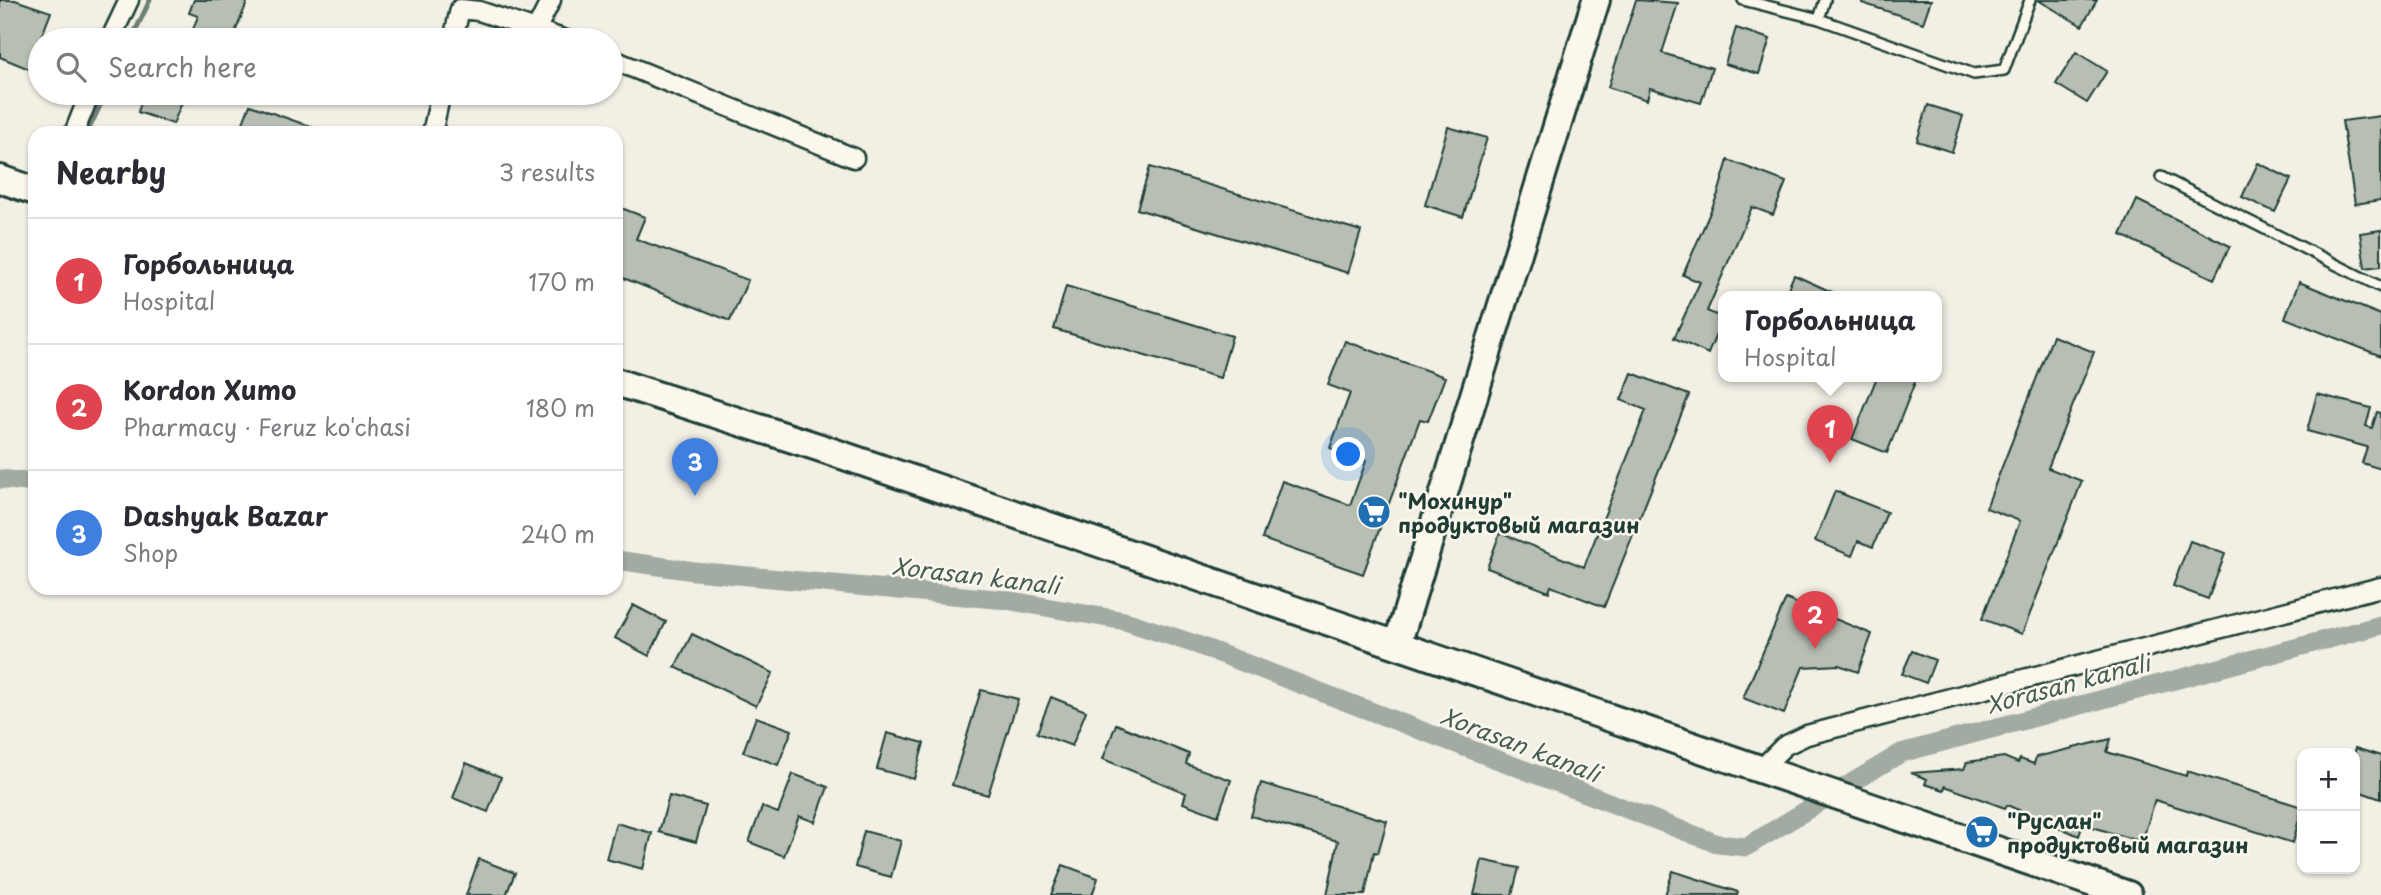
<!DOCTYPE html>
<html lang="en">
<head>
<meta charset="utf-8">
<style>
	body { margin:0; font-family:"Playpen Sans",sans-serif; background:#f2f2f3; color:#2b2b33 }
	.controls { position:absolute; right:21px; bottom:21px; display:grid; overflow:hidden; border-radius:14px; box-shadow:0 2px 5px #0004 }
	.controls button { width:63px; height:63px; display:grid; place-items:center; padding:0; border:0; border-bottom:2px solid #e1e1e2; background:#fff; color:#2b2b33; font:35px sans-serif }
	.you { position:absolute; left:1349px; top:455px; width:24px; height:24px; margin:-18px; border:5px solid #fff; border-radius:50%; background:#1a73e8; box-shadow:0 0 0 10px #1a73e833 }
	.badge { display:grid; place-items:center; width:46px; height:46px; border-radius:50%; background:#db2777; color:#fff; font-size:23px; font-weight:700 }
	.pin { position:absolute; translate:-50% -58px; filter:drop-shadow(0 2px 4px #0008) }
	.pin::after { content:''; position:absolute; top:37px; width:24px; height:21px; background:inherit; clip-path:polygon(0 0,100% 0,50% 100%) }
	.popup { position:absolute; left:1718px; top:291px; width:224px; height:91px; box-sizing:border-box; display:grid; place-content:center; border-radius:14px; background:#fff; filter:drop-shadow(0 2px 5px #0005); font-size:23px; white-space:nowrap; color:#7c7c81 }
	.popup b { font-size:26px; color:#2b2b33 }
	.popup::after { content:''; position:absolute; left:50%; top:100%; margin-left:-14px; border:14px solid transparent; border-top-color:#fff }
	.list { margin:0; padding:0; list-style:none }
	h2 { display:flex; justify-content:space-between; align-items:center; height:91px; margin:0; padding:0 28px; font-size:30px }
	h2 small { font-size:23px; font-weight:400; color:#7c7c81 }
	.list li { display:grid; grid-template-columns:46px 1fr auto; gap:21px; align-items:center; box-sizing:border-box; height:126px; padding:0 28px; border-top:2px solid #e1e1e2 }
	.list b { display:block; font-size:26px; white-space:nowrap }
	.list p { margin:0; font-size:23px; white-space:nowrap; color:#7c7c81 }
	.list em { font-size:23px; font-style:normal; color:#7c7c81 }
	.icon { flex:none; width:38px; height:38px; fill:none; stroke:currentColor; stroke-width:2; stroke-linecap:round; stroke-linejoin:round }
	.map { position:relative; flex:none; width:2381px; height:895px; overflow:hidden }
	.search { position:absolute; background:#fff; box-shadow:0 2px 5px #0004; left:28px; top:28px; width:595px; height:77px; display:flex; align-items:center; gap:18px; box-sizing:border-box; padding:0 24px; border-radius:38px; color:#7c7c81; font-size:26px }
	.panel { position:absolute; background:#fff; box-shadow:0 2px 5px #0004; left:28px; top:126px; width:595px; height:469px; border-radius:21px }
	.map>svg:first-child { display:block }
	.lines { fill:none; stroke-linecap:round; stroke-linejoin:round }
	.stream { stroke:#6e7f75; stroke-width:5 }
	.canal { stroke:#a2aba1; stroke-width:19 }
	.building { fill:#b7beb3; stroke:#1f3d34; stroke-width:2 }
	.lane-casing { stroke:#1f3d34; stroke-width:14 }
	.street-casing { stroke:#1f3d34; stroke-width:23 }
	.secondary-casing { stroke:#1f3d34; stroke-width:32 }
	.lane { stroke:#fbf7ec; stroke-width:9 }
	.street { stroke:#fbf7ec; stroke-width:18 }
	.secondary { stroke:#fbf7ec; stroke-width:26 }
	.labels { text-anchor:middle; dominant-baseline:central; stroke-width:5; stroke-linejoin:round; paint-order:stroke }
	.poi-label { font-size:21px; font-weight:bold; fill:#1f3d34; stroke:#fbf7ec; text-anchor:start }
	.water-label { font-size:23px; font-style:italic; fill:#465e55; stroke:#fbf7ec }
</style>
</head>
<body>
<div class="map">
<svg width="2381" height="895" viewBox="0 0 2381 895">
	<rect width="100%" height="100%" fill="#f2f0e5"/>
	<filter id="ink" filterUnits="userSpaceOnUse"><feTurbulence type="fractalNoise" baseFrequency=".0143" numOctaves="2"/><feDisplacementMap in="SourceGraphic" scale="14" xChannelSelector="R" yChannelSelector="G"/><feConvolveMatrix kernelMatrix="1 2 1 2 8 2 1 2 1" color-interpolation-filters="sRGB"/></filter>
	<g filter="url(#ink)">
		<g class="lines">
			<path class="stream" d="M131 40 150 0
				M87 133 106 93"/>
			<path class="canal" d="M0 479 35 483
				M616 560 694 571 1006 600 1125 621 1195 644 1718 844 1746 847 1901 753 2381 625"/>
		</g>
		<path class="building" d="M0 0H15L51 12 29 69 0 57Z
			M194 0H248L232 40H189L198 16 189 13Z
			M1636 0 1678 3 1662 53 1712 68 1701 103 1650 88 1647 100 1608 87Z
			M1862 0H1931L1923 23 1862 3Z
			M2038 0H2097L2082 26Z
			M1736 28 1770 39 1759 74 1725 64Z
			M2076 52 2107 71 2087 103 2056 84Z
			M144 93H186L173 124 138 112Z
			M250 105 323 131 322 133H239Z
			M1928 105 1963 116 1952 152 1917 141Z
			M2381 116V200L2355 204 2342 121Z
			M1448 127 1487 138 1463 217 1425 205Z
			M1728 160 1786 182 1773 215 1752 207 1707 311 1723 318 1708 354 1674 338 1700 282 1683 275 1718 194Z
			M2258 163 2291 179 2275 212 2242 197Z
			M1150 167 1361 231 1348 273 1137 209Z
			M2137 200 2230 246 2214 279 2121 235Z
			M616 206 645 217 636 239 748 280 730 321 616 275Z
			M2381 230V266L2365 268 2360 233Z
			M1794 275 1843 297H1784Z
			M2299 282 2381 315V356L2285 318Z
			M1066 286 1232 336 1220 378 1054 329Z
			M2053 336 2094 352 2048 468 2082 481 2022 634 1982 619 2020 521 1986 508Z
			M1345 341 1445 377 1428 421 1420 419 1363 574 1262 539 1282 481 1350 505 1366 461 1330 448 1350 393 1328 385Z
			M1632 373 1689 395 1604 607 1551 586 1549 592 1487 568 1500 533 1584 567 1646 410 1621 400Z
			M1877 377H1917L1887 453 1852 439Z
			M2317 394 2371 408 2366 426 2372 428 2377 412 2381 413V469L2362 463 2367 447 2307 431Z
			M1835 491 1887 512 1873 547 1858 541 1852 556 1815 541Z
			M2190 541 2225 554 2208 599 2173 586Z
			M1786 599 1872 634 1858 672 1839 665 1803 667 1784 714 1743 698Z
			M633 605 666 622 649 656 615 638Z
			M692 634 773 673 756 706 675 667Z
			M1912 651 1935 660 1926 683 1902 674Z
			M981 690 1018 699 988 795 952 785Z
			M1051 697 1086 711 1072 746 1037 733Z
			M756 717 792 730 778 765 743 752Z
			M1116 724 1189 754 1186 764 1231 780 1218 816 1183 803 1186 793 1103 759Z
			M887 733 924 743 914 779 877 769Z
			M2111 739 2107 752 2186 776 2187 771 2302 807 2293 843 2155 800 2142 842 2083 824 2079 836 2007 805 2005 808 1945 786 1944 790 1925 784 1927 779 1911 773 1964 769 1967 762 2004 757 2018 763 2020 759 2034 764 2036 757Z
			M2355 748 2381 756V799L2355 790Z
			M466 763 501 777 488 812 453 798Z
			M793 774 828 787 815 822 799 816 784 856 749 842 762 807 778 813Z
			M1261 783 1387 821 1378 853 1374 852 1365 895H1327L1338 841 1251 816Z
			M669 796 706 806 696 842 659 832Z
			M616 823 652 833 643 869 606 859Z
			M864 831 901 841 891 877 855 867Z
			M479 859 515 873 506 895H466Z
			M1482 860 1519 868 1512 895H1474Z
			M1063 865 1098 878 1092 895H1051Z
			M1673 871 1738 892 1737 895H1665Z"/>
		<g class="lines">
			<defs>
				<path id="lane" d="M1743 0 1819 19 1974 74 2004 70 2030 0
					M1819 19 1825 0
					M2161 177 2381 287"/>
				<path id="street" d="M536 30 551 0
					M110 40 129 0
					M453 40 460 9 479 11 566 40
					M611 59 854 158
					M74 133 90 93
					M432 133 441 93
					M1761 769 1784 746 1807 735 2381 587"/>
				<path id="secondary" d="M0 179 35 191
					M616 382 821 448 2128 895
					M1397 645 1596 0"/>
			</defs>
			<use href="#lane" class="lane-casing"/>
			<use href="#street" class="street-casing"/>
			<use href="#secondary" class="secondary-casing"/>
			<use href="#lane" class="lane"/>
			<use href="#street" class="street"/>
			<use href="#secondary" class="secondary"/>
		</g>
	</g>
	<defs>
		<symbol id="supermarket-disc" viewBox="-11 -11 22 22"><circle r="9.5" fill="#1f6fb2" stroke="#fbf7ec"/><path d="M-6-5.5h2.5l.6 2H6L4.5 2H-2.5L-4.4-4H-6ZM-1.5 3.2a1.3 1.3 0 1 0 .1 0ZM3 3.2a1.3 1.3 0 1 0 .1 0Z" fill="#fff"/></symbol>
	</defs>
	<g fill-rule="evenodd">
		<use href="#supermarket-disc" x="1355" y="493" width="38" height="38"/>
		<use href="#supermarket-disc" x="1963" y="813" width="38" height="38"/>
	</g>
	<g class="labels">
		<g class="poi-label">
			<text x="1398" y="500">"Мохинур"<tspan x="1398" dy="24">продуктовый магазин</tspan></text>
			<text x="2007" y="820">"Руслан"<tspan x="2007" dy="24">продуктовый магазин</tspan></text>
		</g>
		<g class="water-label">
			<text transform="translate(976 575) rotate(7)">Xorasan kanali</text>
			<text transform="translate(2068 683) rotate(-15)">Xorasan kanali</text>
			<text transform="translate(1521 744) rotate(21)">Xorasan kanali</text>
		</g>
	</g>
</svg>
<div class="controls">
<button>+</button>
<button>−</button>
</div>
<div class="you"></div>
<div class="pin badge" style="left:1830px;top:463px;background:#e0444e">1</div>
<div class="popup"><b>Горбольница</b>Hospital</div>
<div class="pin badge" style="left:1815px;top:649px;background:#e0444e">2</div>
<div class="pin badge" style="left:695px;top:496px;background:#3f7fe0">3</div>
<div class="search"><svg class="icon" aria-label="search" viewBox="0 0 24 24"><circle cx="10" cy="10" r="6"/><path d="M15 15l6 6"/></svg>Search here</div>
<section class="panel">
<h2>Nearby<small>3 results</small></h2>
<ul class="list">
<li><span class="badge" style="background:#e0444e">1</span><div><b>Горбольница</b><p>Hospital</p></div><em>170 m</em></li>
<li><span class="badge" style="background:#e0444e">2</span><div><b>Kordon Xumo</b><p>Pharmacy · Feruz ko'chasi</p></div><em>180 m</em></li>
<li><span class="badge" style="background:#3f7fe0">3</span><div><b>Dashyak Bazar</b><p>Shop</p></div><em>240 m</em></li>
</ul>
</section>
</div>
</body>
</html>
